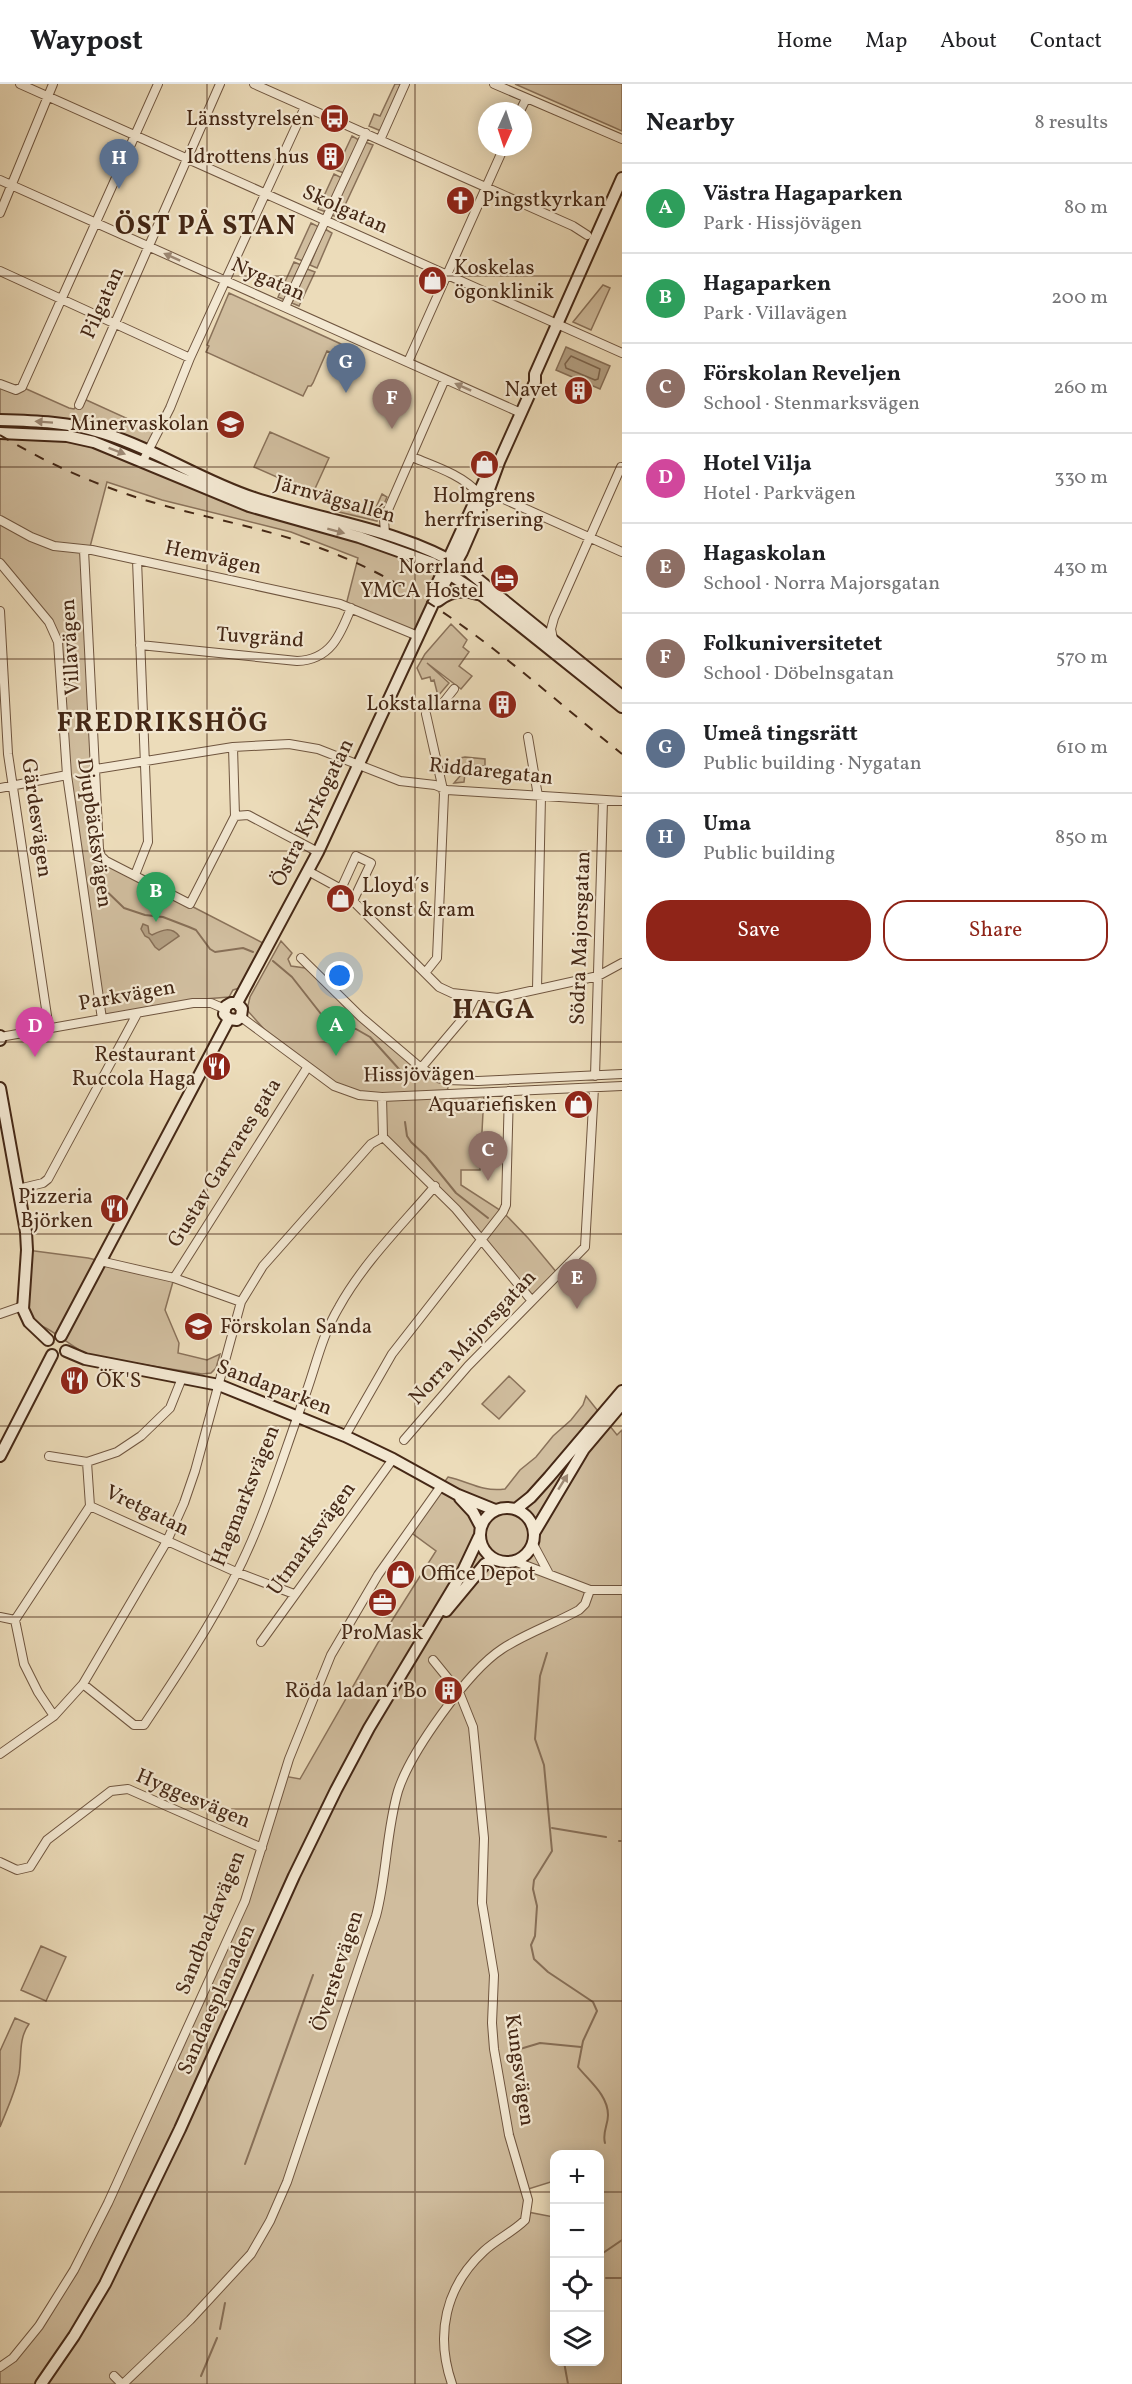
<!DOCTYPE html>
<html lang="en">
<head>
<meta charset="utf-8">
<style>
	body { margin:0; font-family:Vollkorn,serif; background:#f2f2f2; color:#202124 }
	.controls { position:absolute; right:18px; bottom:18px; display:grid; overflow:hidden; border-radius:12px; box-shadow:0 3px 15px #0003 }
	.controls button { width:54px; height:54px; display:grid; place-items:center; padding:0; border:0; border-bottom:2px solid #e0e0e0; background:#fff; color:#202124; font:30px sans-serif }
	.compass { position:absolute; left:478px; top:18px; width:54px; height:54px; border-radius:50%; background:#fff; box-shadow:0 3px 15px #0003; rotate:183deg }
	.you { position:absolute; left:340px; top:892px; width:21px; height:21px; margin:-15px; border:4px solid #fff; border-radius:50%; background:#1a73e8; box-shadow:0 0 0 9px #1a73e833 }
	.badge { display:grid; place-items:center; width:39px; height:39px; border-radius:50%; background:#8f2418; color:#fff; font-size:20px; font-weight:700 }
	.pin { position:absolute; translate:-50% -50px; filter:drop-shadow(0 2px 3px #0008) }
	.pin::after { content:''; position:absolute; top:32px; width:21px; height:18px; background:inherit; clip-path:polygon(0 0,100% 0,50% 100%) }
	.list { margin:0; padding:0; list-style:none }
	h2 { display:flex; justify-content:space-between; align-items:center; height:78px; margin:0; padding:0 24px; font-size:26px }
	h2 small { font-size:20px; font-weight:400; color:#757577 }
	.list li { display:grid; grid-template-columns:39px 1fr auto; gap:18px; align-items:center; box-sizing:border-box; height:90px; padding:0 24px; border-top:2px solid #e0e0e0 }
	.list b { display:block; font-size:22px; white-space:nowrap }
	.list p { margin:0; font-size:20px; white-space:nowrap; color:#757577 }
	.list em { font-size:20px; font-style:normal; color:#757577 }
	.actions { display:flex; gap:12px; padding:18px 24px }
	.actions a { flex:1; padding:14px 0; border:2px solid #8f2418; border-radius:24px; text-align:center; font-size:21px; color:#8f2418 }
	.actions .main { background:#8f2418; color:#fff }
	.icon { flex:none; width:33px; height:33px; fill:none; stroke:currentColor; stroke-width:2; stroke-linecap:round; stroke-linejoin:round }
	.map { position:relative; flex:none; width:622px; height:2300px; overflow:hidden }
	header { display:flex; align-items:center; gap:36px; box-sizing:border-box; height:84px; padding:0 30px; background:#fff; border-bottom:2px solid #e0e0e0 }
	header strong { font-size:28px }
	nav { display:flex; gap:33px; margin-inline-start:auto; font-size:21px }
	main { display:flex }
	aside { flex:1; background:#fff }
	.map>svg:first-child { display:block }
	.green { fill:#d0bd9e; stroke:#8a725a; stroke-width:1.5; fill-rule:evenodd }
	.water { fill:#b39f82; stroke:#876f57; stroke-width:1.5 }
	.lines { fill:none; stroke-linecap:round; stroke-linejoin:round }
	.shore { stroke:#7c644c; stroke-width:1.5 }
	.stream { stroke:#876f57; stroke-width:2 }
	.street-casing { stroke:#6f553f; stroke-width:10 }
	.secondary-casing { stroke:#452816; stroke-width:14 }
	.street { stroke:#f3e8d2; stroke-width:8 }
	.secondary { stroke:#f3e8d2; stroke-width:10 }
	.rail { stroke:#452816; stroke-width:2; stroke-dasharray:10 10; stroke-linecap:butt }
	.oneway { fill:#9c8874 }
	.grid { fill:none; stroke:#452816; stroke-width:1.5; stroke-opacity:0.55 }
	.labels { text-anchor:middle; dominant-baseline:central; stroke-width:4.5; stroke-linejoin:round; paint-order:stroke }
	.poi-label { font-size:21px; fill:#452816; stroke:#f3e8d2; text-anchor:end }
	.street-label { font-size:21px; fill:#452816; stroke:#f3e8d2 }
	.district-label { font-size:27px; font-weight:bold; letter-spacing:1.5px; fill:#452816; stroke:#f3e8d2 }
</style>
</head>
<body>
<header>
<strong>Waypost</strong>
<nav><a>Home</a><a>Map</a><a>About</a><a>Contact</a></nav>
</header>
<main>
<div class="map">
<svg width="622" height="2300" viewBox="0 0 622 2300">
	<rect width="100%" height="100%" fill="#ecdcba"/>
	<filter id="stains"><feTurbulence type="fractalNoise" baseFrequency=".00333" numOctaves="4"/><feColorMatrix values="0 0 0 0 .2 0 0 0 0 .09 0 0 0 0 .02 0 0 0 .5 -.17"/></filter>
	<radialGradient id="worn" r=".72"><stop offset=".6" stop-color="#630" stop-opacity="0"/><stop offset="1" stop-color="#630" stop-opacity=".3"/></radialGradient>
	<path class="green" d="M395 0H403L381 47 369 42 374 30 380 32Z
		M515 0H622V47L613 43Z
		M352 52 359 56 344 89 336 86Z
		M365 58 373 61 339 134 332 131Z
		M334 90 342 94 326 128 318 125Z
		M311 139 319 143 303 177 295 174Z
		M325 145 332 149 317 184 310 181Z
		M294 178 301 181 285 216 278 213Z
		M307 185 315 188 299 222 292 219Z
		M603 201 610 204 591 246 573 238Z
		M229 209 341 260 337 271 327 267 313 299 311 302H308L303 312 206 268 209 262 207 261Z
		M0 300 22 303 69 324 74 325 82 314 159 349 143 377 443 485 418 552 346 521 358 474 291 448 162 416 107 398 90 463 82 462 93 684 94 766 97 772 104 777 265 860 243 903 233 906 229 913 192 916 137 927 106 930 103 923 69 691 60 557 52 538 0 474Z
		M270 348 329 374 313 409 254 383Z
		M382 410 387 413 377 437 335 427 344 423 373 430Z
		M451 540 467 556 463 563 469 568 459 582 472 592 461 605 427 579 449 599 438 612 434 596 431 597 430 593 422 595 417 584 425 570Z
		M465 673 485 675V682L466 681 464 698 454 699 460 692 457 678 460 674Z
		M281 857 292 869 288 875 291 882 305 884 448 1002 447 1010 484 1009 480 1086H461V1101L503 1128 528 1154 558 1190 532 1217 456 1125 383 1053 382 1013 346 1008 281 964 247 926 250 913Z
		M27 1166 88 1174 174 1194 165 1226 179 1259 178 1269 207 1276 220 1270 216 1284 211 1289 202 1290 90 1272C70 1263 48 1240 29 1238L23 1222Z
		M509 1292 525 1307 499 1335 482 1320Z
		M586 1312 617 1351 622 1346V2300H0V2283L13 2274 74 2186 245 1817 284 1692 300 1695 379 1557 436 1467 409 1447 448 1393C470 1398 481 1408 505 1405L520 1386 536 1373 553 1352 571 1336 583 1321ZM554 2070H600V2278H554V2133L528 2128 525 2106 554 2097Z
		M41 1862 66 1873 46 1917 21 1906Z
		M15 1934 29 1940C18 1955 22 1973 19 1990 15 2009 7 2025 0 2043V1967Z"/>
	<path class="water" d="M566 263 610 282 600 305 556 286Z
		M143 840 148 842 149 849 152 851C162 846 171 842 179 852L159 866 155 863 149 854 145 852 141 845Z"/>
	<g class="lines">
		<path class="shore" d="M571 272 600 285 598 295 595 296 566 284 565 280Z"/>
		<path class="stream" d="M95 796 124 824 145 831 163 833 189 843 196 846 210 865 215 868 243 864 253 868
			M273 877 292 893 321 930 342 943 356 945 370 953 408 995
			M405 1038 407 1052 411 1058 426 1072 456 1109 488 1134
			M547 1569 540 1592 535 1655 544 1681 552 1767 534 1796 533 1805 537 1822 535 1852 531 1861 534 1875 548 1888 593 1918 597 1927 583 1957 578 1983C589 1997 608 2011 608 2031 608 2042 602 2048 605 2059
			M552 1744 606 1753
			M619 1757H622
			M510 1968 540 1959 581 1963
			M245 2080 313 1891
			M600 2171 622 2156
			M606 2194H622
			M220 2245 225 2219
			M564 2278 568 2300
			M201 2292 217 2254"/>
		<defs>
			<path id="street" d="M20 0 622 269
				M254 0 573 142 587 151
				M494 0 622 55
				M520 27 526 15
				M380 56 405 0
				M0 96 521 329
				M0 129 53 0
				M0 187 190 274
				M285 223 366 49
				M408 278 504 63
				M0 300 16 306 22 303 158 0
				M79 321 220 0
				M412 373C434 382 463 391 479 410
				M143 377 170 324 190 274 305 23
				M488 408 622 468
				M0 436 31 453 54 462 92 466 340 520 418 552
				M385 450 384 435 445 295
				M84 466 99 765 101 772 106 777 190 820 235 732 233 663
				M0 479 49 538 58 558 67 691 102 935
				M0 527 8 670 49 945
				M553 555 551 545 554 534 621 383
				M140 561 297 577C330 576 340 552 351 524
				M426 626 430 622 443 619 454 605
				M528 653 538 712
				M96 685 233 663 289 660 318 665 400 697 435 701 447 706 622 717
				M0 704 67 691
				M235 732 248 731 318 768
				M308 787 341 805 439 903 452 909 498 914 598 892 622 879
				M135 791 148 758 137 476
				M341 805 356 772 371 779 353 817
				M301 874 361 933 421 984 438 994 447 996 478 997 622 990
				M425 889 437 874 444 710 426 630
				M537 905 541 712
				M241 933 334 1002 359 1011 382 1013 622 1002
				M0 953 193 919H211L225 925
				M421 984 466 931 475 913
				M595 992 603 717
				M382 1013 383 1053 456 1125 532 1217
				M18 1105 43 1099 48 1095 137 930
				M100 1177 174 1194 241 1218
				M174 1194 307 984
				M0 1230 23 1222
				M345 1352 392 1270 503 1128 506 1121 509 1007
				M404 1356 468 1282 585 1163 594 1004
				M49 1372 87 1378 117 1368 141 1352 170 1324 182 1294
				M87 1378 90 1422 236 1488 294 1510
				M533 1460 548 1488
				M514 1477 590 1506H622
				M0 1533 15 1536
				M15 1536 90 1422
				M15 1536 24 1580 38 1608 54 1632
				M261 1558 393 1375
				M433 1576 459 1608 473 1643 484 1754 482 1819 494 1891 492 1939 494 1965 509 2051 528 2116 525 2136C513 2148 497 2155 484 2167 445 2203 435 2251 452 2300
				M83 1600 134 1641H144C186 1578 229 1514 257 1444 274 1403 287 1361 302 1320 315 1287 320 1255 339 1223 364 1178 402 1141 435 1102
				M0 1670 54 1632 83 1600 167 1457 184 1419 195 1387 241 1218 263 1182 371 1060 383 1053
				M0 1778 17 1786 30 1783 47 1756 111 1707 128 1705 262 1764
				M0 2283 13 2274 39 2242 74 2186 108 2119 245 1817 289 1675 331 1571 378 1491 441 1402
				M114 2292 122 2300
				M123 2300 190 2236 251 2170 270 2137 287 2098 376 1832C387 1791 386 1748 398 1707 410 1669 468 1587 502 1565 526 1549 554 1540 579 1526L585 1520 590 1506"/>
			<path id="secondary" d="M0 336C35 337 70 338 103 349 155 365 202 397 254 414 324 437 400 445 464 484L622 612
				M0 349 67 352 94 358 249 422 359 453 432 479 483 512 622 623
				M435 511 438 498 487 391
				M438 517C449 508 463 505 477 510
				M237 919 318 768 433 520 462 468 488 408 499 378 535 298V290L622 94
				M229 935 237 936 241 933 242 925 237 919
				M229 935 224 930 226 922 231 919H237
				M0 952V956
				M0 1004 26 1148 27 1166 23 1225 29 1238 48 1256
				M61 1252 229 935
				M66 1267 85 1275 219 1301 345 1352 393 1375 458 1411 495 1426
				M0 1372 52 1271
				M460 1414 473 1428 481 1443
				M480 1451a27 27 0 1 1 54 0a27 27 0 1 1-54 0Z
				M516 1425 531 1413 549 1393 622 1307
				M534 1449 584 1365 622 1320
				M446 1527 485 1480 494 1475
				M41 2300 74 2252 105 2200 180 2045 294 1792 336 1706 369 1644 461 1491 479 1453"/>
		</defs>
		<use href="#street" class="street-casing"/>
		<use href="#secondary" class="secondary-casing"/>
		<use href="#street" class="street"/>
		<use href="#secondary" class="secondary"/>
		<path class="rail" d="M0 351C51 382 105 405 162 421 220 437 277 447 333 469 443 512 531 597 622 670"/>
	</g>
	<defs><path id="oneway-solid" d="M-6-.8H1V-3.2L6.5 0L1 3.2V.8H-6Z" transform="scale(1.5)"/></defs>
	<g class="oneway">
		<use href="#oneway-solid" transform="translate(172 173) rotate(-156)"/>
		<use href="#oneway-solid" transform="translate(463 303) rotate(-156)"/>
		<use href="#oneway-solid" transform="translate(44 338) rotate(-176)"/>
		<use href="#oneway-solid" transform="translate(117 367) rotate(21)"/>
		<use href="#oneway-solid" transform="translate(336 447) rotate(15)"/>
		<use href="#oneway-solid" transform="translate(563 1398) rotate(-58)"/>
	</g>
	<path class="grid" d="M207 0V2300M415 0V2300M0 192H622M0 383H622M0 575H622M0 767H622M0 958H622M0 1150H622M0 1342H622M0 1533H622M0 1725H622M0 1917H622M0 2108H554M600 2108H622"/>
	<defs>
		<symbol id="bus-disc" viewBox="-11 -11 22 22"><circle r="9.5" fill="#8f2418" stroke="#f3e8d2"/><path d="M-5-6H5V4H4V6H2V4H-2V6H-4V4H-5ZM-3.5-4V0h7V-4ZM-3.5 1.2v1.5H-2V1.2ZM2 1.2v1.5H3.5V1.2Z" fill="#fff"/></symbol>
		<symbol id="building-disc" viewBox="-11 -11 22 22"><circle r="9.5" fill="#8f2418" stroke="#f3e8d2"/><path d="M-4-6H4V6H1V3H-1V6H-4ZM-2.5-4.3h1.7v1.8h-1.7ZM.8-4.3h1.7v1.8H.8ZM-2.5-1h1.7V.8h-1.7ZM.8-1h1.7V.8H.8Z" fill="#fff"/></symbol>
		<symbol id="church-disc" viewBox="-11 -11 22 22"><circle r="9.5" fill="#8f2418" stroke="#f3e8d2"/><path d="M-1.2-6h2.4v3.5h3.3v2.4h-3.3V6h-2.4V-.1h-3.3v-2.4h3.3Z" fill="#fff"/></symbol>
		<symbol id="shop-disc" viewBox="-11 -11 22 22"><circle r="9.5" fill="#8f2418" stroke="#f3e8d2"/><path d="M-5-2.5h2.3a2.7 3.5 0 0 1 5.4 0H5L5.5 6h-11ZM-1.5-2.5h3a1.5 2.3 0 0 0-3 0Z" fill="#fff"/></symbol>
		<symbol id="school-disc" viewBox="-11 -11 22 22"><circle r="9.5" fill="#8f2418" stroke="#f3e8d2"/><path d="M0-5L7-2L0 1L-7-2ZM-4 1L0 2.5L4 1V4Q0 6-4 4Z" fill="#fff"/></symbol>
		<symbol id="hotel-disc" viewBox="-11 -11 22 22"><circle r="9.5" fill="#8f2418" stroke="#f3e8d2"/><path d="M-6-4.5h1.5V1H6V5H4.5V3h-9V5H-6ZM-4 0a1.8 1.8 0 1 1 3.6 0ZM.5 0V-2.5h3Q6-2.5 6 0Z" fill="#fff"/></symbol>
		<symbol id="restaurant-disc" viewBox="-11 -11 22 22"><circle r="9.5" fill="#8f2418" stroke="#f3e8d2"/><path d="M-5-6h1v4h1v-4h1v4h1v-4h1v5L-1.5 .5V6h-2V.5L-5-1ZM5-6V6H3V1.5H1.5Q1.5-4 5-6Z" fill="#fff"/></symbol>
		<symbol id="office-disc" viewBox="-11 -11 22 22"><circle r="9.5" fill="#8f2418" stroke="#f3e8d2"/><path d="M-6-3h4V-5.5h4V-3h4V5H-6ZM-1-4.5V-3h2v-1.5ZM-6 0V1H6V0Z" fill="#fff"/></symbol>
	</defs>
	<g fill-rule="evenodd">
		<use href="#bus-disc" x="318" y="18" width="33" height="33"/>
		<use href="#building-disc" x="314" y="56" width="33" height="33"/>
		<use href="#church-disc" x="444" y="100" width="33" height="33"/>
		<use href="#shop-disc" x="416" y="180" width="33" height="33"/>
		<use href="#building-disc" x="562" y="290" width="33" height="33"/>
		<use href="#school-disc" x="214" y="324" width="33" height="33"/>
		<use href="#shop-disc" x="468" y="364" width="33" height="33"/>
		<use href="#hotel-disc" x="488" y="478" width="33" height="33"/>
		<use href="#building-disc" x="486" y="604" width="33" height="33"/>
		<use href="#shop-disc" x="324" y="798" width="33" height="33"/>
		<use href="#restaurant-disc" x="200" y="966" width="33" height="33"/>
		<use href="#shop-disc" x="562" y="1004" width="33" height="33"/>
		<use href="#restaurant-disc" x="98" y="1108" width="33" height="33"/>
		<use href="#school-disc" x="182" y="1226" width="33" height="33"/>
		<use href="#restaurant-disc" x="58" y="1280" width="33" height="33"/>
		<use href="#shop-disc" x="384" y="1474" width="33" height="33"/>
		<use href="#office-disc" x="366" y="1502" width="33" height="33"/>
		<use href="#building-disc" x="432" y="1590" width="33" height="33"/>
	</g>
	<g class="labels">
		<g class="poi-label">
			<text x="314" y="35">Länsstyrelsen</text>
			<text x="309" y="73">Idrottens hus</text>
			<text x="482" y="116" text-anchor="start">Pingstkyrkan</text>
			<text x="454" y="184" text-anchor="start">Koskelas<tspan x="454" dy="24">ögonklinik</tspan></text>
			<text x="558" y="306">Navet</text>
			<text x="209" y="340">Minervaskolan</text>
			<text x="484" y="412" text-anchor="middle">Holmgrens<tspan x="484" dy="24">herrfrisering</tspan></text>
			<text x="484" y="483">Norrland<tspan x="484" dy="24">YMCA Hostel</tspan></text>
			<text x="482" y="620">Lokstallarna</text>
			<text x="362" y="802" text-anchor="start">Lloyd´s<tspan x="362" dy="24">konst &amp; ram</tspan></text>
			<text x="196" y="971">Restaurant<tspan x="196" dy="24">Ruccola Haga</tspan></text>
			<text x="557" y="1021">Aquariefisken</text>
			<text x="93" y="1113">Pizzeria<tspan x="93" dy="24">Björken</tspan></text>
			<text x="220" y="1243" text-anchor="start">Förskolan Sanda</text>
			<text x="96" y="1297" text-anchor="start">ÖK'S</text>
			<text x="421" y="1490" text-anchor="start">Office Depot</text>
			<text x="382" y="1549" text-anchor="middle">ProMask</text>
			<text x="427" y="1607">Röda ladan i Bo</text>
		</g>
		<g class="street-label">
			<text transform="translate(345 126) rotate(24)">Skolgatan</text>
			<text transform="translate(268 196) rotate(24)">Nygatan</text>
			<text transform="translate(103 219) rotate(-66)">Pilgatan</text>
			<text transform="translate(335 416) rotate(16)">Järnvägsallén</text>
			<text transform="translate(213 474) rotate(12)">Hemvägen</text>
			<text transform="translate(260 554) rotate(4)">Tuvgränd</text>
			<text transform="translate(71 563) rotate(-93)">Villavägen</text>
			<text transform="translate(491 688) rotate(6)">Riddaregatan</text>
			<text transform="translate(313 729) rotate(-64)">Östra Kyrkogatan</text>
			<text transform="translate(36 734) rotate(82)">Gärdesvägen</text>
			<text transform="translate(94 749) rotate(82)">Djupbäcksvägen</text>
			<text transform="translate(581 854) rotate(-88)">Södra Majorsgatan</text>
			<text transform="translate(127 912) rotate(-10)">Parkvägen</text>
			<text transform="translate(419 991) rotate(-1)">Hissjövägen</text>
			<text transform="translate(225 1079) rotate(-58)">Gustav Garvares gata</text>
			<text transform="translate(473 1254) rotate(-47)">Norra Majorsgatan</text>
			<text transform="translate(274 1304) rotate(21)">Sandaparken</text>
			<text transform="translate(246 1412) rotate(-68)">Hagmarksvägen</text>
			<text transform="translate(147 1427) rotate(26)">Vretgatan</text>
			<text transform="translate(312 1455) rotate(-54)">Utmarksvägen</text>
			<text transform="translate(193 1715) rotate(23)">Hyggesvägen</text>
			<text transform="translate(211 1839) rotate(-68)">Sandbackavägen</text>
			<text transform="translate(338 1887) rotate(-72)">Överstevägen</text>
			<text transform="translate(217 1916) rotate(-66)">Sandaesplanaden</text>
			<text transform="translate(519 1986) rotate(82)">Kungsvägen</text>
		</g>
		<g class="district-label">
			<text x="206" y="143">ÖST PÅ STAN</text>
			<text x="163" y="640">FREDRIKSHÖG</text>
			<text x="494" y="927">HAGA</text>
		</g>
	</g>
	<rect width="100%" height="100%" filter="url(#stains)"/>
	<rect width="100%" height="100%" fill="url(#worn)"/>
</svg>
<div class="controls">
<button>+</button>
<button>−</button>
<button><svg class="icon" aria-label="locate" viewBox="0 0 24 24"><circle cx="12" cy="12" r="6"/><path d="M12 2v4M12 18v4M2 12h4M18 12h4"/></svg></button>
<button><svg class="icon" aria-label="layers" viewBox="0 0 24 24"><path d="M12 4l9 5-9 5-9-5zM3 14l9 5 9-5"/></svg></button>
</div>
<svg class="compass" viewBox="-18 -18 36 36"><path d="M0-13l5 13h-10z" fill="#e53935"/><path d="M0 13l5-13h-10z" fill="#757577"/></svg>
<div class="you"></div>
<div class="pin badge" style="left:336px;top:972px;background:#2e9e5b">A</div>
<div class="pin badge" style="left:156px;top:838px;background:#2e9e5b">B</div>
<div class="pin badge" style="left:488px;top:1097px;background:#8d6e63">C</div>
<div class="pin badge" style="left:35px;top:973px;background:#d1479c">D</div>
<div class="pin badge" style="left:577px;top:1225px;background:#8d6e63">E</div>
<div class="pin badge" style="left:392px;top:345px;background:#8d6e63">F</div>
<div class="pin badge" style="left:346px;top:309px;background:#5c6f8a">G</div>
<div class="pin badge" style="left:119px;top:105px;background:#5c6f8a">H</div>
</div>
<aside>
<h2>Nearby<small>8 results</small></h2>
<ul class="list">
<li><span class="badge" style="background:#2e9e5b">A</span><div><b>Västra Hagaparken</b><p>Park · Hissjövägen</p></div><em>80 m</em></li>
<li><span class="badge" style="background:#2e9e5b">B</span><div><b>Hagaparken</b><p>Park · Villavägen</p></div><em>200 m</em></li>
<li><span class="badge" style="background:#8d6e63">C</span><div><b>Förskolan Reveljen</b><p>School · Stenmarksvägen</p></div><em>260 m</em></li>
<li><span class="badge" style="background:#d1479c">D</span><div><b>Hotel Vilja</b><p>Hotel · Parkvägen</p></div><em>330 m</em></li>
<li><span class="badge" style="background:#8d6e63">E</span><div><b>Hagaskolan</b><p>School · Norra Majorsgatan</p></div><em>430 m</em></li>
<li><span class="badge" style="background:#8d6e63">F</span><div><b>Folkuniversitetet</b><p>School · Döbelnsgatan</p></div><em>570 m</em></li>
<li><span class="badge" style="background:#5c6f8a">G</span><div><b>Umeå tingsrätt</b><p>Public building · Nygatan</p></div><em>610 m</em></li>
<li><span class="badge" style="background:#5c6f8a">H</span><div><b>Uma</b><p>Public building</p></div><em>850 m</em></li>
</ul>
<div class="actions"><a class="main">Save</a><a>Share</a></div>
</aside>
</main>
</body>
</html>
